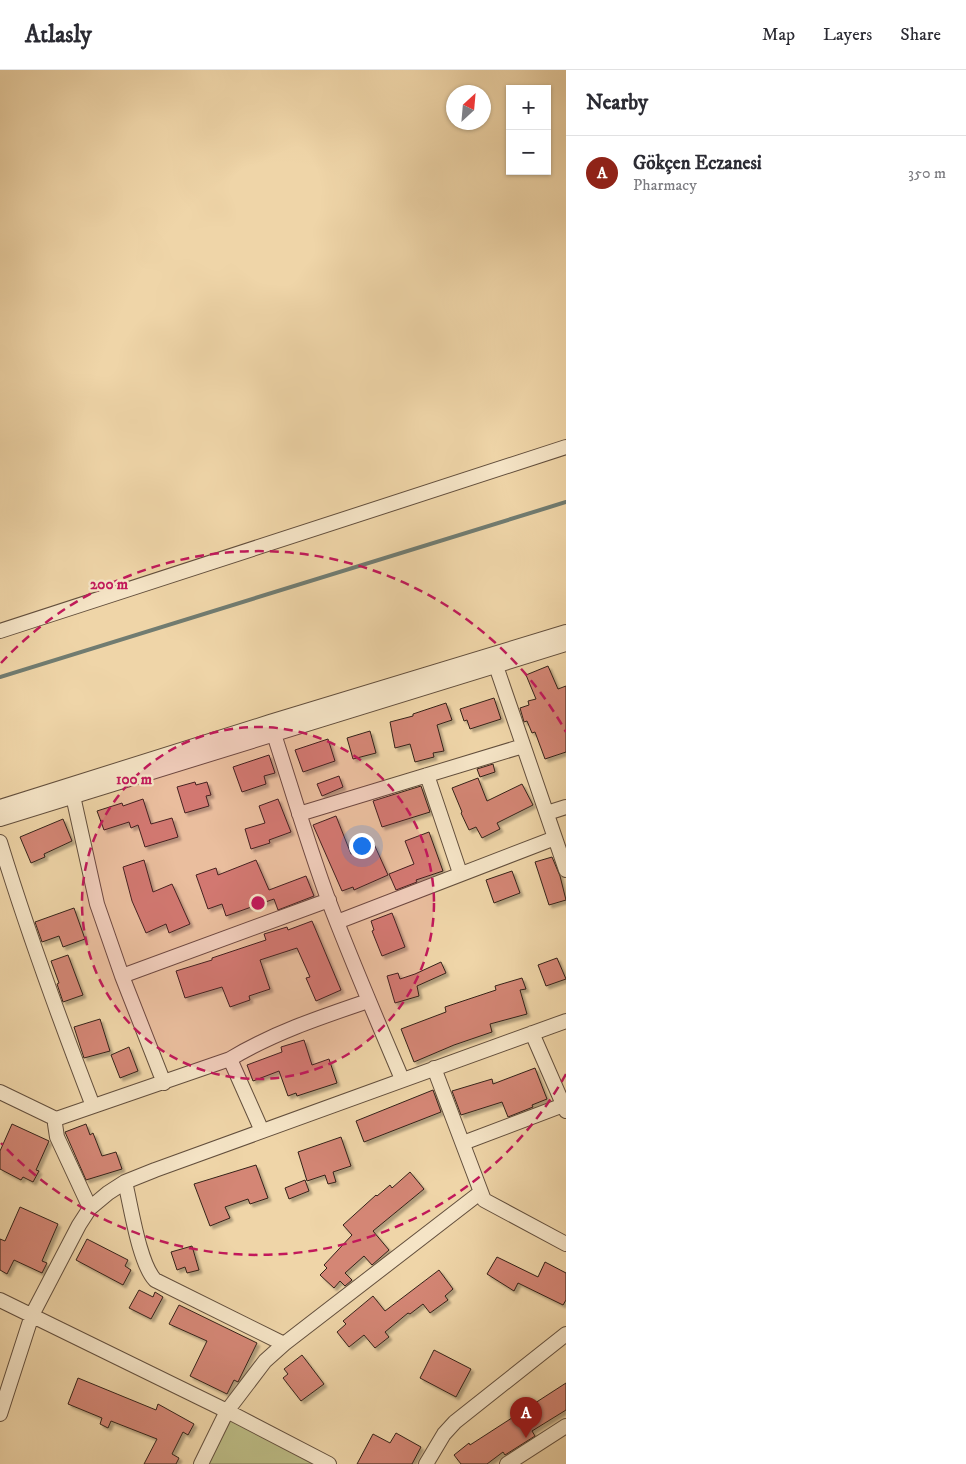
<!DOCTYPE html>
<html lang="en">
<head>
<meta charset="utf-8">
<style>
	body { margin:0; font-family:"IM FELL DW Pica",serif; background:#f7f7f7; color:#2b2b33 }
	.controls { position:absolute; right:15px; top:15px; display:grid; overflow:hidden; border-radius:0px; box-shadow:0 1px 4px #0004 }
	.controls button { width:45px; height:45px; display:grid; place-items:center; padding:0; border:0; border-bottom:1px solid #e1e1e2; background:#fff; color:#2b2b33; font:25px sans-serif }
	.compass { position:absolute; left:446px; top:15px; width:45px; height:45px; border-radius:50%; background:#fff; box-shadow:0 1px 4px #0004; rotate:26deg }
	.you { position:absolute; left:361px; top:775px; width:18px; height:18px; margin:-12px; border:4px solid #fff; border-radius:50%; background:#1a73e8; box-shadow:0 0 0 8px #1a73e833 }
	.badge { display:grid; place-items:center; width:32px; height:32px; border-radius:50%; background:#8f2418; color:#fff; font-size:16px; font-weight:700 }
	.pin { position:absolute; translate:-50% -41px; filter:drop-shadow(0 1px 2px #0008) }
	.pin::after { content:''; position:absolute; top:26px; width:18px; height:15px; background:inherit; clip-path:polygon(0 0,100% 0,50% 100%) }
	.list { margin:0; padding:0; list-style:none }
	h2 { display:flex; justify-content:space-between; align-items:center; height:65px; margin:0; padding:0 20px; font-size:21px }
	h2 small { font-size:16px; font-weight:400; color:#7c7c81 }
	.list li { display:grid; grid-template-columns:32px 1fr auto; gap:15px; align-items:center; box-sizing:border-box; height:75px; padding:0 20px; border-top:1px solid #e1e1e2 }
	.list b { display:block; font-size:19px; white-space:nowrap }
	.list p { margin:0; font-size:16px; white-space:nowrap; color:#7c7c81 }
	.list em { font-size:16px; font-style:normal; color:#7c7c81 }
	.map { position:relative; flex:none; width:566px; height:1394px; overflow:hidden }
	header { display:flex; align-items:center; gap:30px; box-sizing:border-box; height:70px; padding:0 25px; background:#fff; border-bottom:1px solid #e1e1e2 }
	header strong { font-size:24px }
	nav { display:flex; gap:28px; margin-inline-start:auto; font-size:18px }
	main { display:flex }
	aside { flex:1; background:#fff }
	.map>svg:first-child { display:block }
	.green { fill:#bcbc85; stroke:#786f4f }
	.lines { fill:none; stroke-linecap:round; stroke-linejoin:round }
	.stream { stroke:#717c71; stroke-width:4 }
	.building { fill:#d48674; stroke:#342219; filter:url(#shadow) }
	.street-casing { stroke:#634f3d; stroke-width:16 }
	.street { stroke:#f5e4c6; stroke-width:14 }
	.ring { fill:none; stroke:#c2185b; stroke-width:2.5; stroke-dasharray:9 6 }
	.centre { fill:#c2185b; stroke:#f5e4c6; stroke-width:2.5 }
	.ring-label { font-size:15px; text-anchor:middle; font-weight:bold; fill:#c2185b; stroke:#f5e4c6; stroke-width:4.5; stroke-linejoin:round; paint-order:stroke }
</style>
</head>
<body>
<header>
<strong>Atlasly</strong>
<nav><a>Map</a><a>Layers</a><a>Share</a></nav>
</header>
<main>
<div class="map">
<svg width="566" height="1394" viewBox="0 0 566 1394">
	<defs>
		<filter id="shadow"><feDropShadow dx="3" dy="3" stdDeviation="1" flood-color="#0004"/></filter>
	</defs>
	<rect width="100%" height="100%" fill="#efd5a8"/>
	<filter id="stains"><feTurbulence type="fractalNoise" baseFrequency=".004" numOctaves="4"/><feColorMatrix values="0 0 0 0 .2 0 0 0 0 .09 0 0 0 0 .02 0 0 0 .5 -.17"/></filter>
	<radialGradient id="worn" r=".72"><stop offset=".6" stop-color="#630" stop-opacity="0"/><stop offset="1" stop-color="#630" stop-opacity=".3"/></radialGradient>
	<path class="green" d="M227 1341 329 1394H201Z"/>
	<g class="lines">
		<path class="stream" d="M0 607 566 432"/>
	</g>
	<path class="building" d="M548 596 558 619 566 616V682L545 689 535 662 532 663 527 651 524 652 520 638 529 635 528 631 536 629 526 605Z
		M494 628 501 649 470 659 467 650 464 651 460 639Z
		M446 633 452 650 437 655 444 681 433 683 434 687 415 692 410 674 395 678 390 652 413 646V644Z
		M370 661 376 683 353 689 347 668Z
		M328 669 335 691 303 702 295 680Z
		M269 685 275 703 264 706 266 714 242 722 233 697Z
		M493 694 495 702 480 707 477 699Z
		M339 706 343 717 322 726 317 714Z
		M478 708 487 731 522 714 533 735 497 753 500 759 482 768 476 757 469 760 461 743 462 742 452 718Z
		M195 712 196 715 207 712 211 725 206 726 209 736 185 743 177 717Z
		M421 716 430 742 382 757 373 731Z
		M143 729 151 754 172 748 178 767 145 777 138 755 131 758 129 752 104 760 97 741 122 733 123 736Z
		M278 729 291 762 269 770 270 773 251 779 245 759 265 753 259 736Z
		M336 746 351 784 374 774 388 805 354 820 353 817 342 821 313 755Z
		M63 749 72 771 44 784 45 787 31 793 20 767Z
		M429 762 443 801 416 810 417 812 396 820 389 804 414 794 405 771Z
		M552 787 560 806 566 830 549 835 535 792Z
		M144 790 153 822 172 814 190 854 169 863 166 854 146 863 132 831 123 797Z
		M256 790 269 820 306 806 314 826 278 840 274 829 226 846 222 834 208 839 196 805 216 798 218 805Z
		M512 801 520 823 494 833 486 810Z
		M74 838 85 869 63 877 59 866 42 872 35 852Z
		M392 843 405 877 382 886 372 861 374 860 371 851Z
		M312 851 341 920 316 931 306 908 310 907 297 878 260 890 270 919 249 926 250 930 230 937 222 917 185 928 176 901 212 890V888L266 870 264 864 287 857 288 860Z
		M68 885 83 925 63 932 57 914 59 913 51 891Z
		M557 888 566 909 546 916 538 895Z
		M441 892 446 903 417 916 419 926 395 933 387 906 398 903 400 909 415 904Z
		M522 908 526 919 520 920 527 944 490 954 492 962 454 975 414 992 401 959 446 942 445 937 496 920 495 916Z
		M100 949 110 981 84 988 74 957Z
		M304 970 312 995 329 989 337 1013 297 1026 296 1023 288 1026 279 1001 253 1011 247 995 282 982 281 977Z
		M129 977 138 1001 120 1008 111 985Z
		M535 998 547 1029 532 1035 533 1037 508 1047 502 1032 461 1045 452 1021 492 1009 493 1014Z
		M433 1020 441 1042 364 1072 356 1051Z
		M12 1054 49 1071 36 1100 39 1101 33 1112 23 1107 21 1110 0 1099V1081Z
		M86 1054 90 1065 93 1063 102 1086 116 1082 122 1099 86 1110 65 1062Z
		M341 1067 351 1096 333 1102 336 1112 328 1114 325 1105 307 1111 298 1082Z
		M256 1095 268 1128 250 1134 248 1129 225 1137 230 1148 210 1156 194 1114Z
		M410 1102 424 1119 373 1161 389 1180 372 1195 364 1186 345 1203 352 1210 345 1216 340 1211 334 1218 320 1205 327 1198 324 1195 352 1165 343 1155 376 1125 377 1126 390 1115 392 1118Z
		M305 1110 309 1121 289 1129 285 1118Z
		M20 1137 58 1154 42 1191 47 1193 42 1203 14 1190 7 1204 0 1200V1169L5 1171Z
		M87 1169 128 1190 125 1196 131 1200 123 1215 76 1190Z
		M192 1176 199 1200 187 1203 185 1197 177 1200 171 1182Z
		M497 1187 538 1207 545 1192 566 1203V1230L563 1235 518 1213 514 1221 487 1204Z
		M439 1200 453 1219 445 1226 448 1230 430 1243 423 1234 410 1244 408 1243 385 1262 389 1267 375 1278 364 1265 349 1277 337 1262 346 1254 343 1251 373 1226 385 1241Z
		M139 1220 153 1227 155 1222 163 1227 151 1249 129 1238Z
		M179 1235 257 1273 238 1312 234 1310 227 1324 190 1306 207 1271 169 1254Z
		M434 1280 471 1299 456 1327 420 1308Z
		M302 1285 324 1314 301 1331 283 1308 288 1304 284 1299Z
		M78 1308 156 1340 158 1334 194 1354 188 1365 183 1362 172 1384 179 1388 176 1394H144L157 1369 111 1351 108 1358 100 1354 102 1348 68 1334Z
		M566 1313V1340L532 1361 535 1366 505 1385 503 1382 487 1394H461L454 1385 469 1373 470 1375Z
		M396 1363 421 1377 412 1394H357L373 1364 390 1373Z"/>
	<g class="lines">
		<defs>
			<path id="street" d="M0 561 566 377
				M496 596 566 800
				M271 655C290 713 307 772 328 829 351 890 377 950 402 1009
				M427 705 460 803
				M73 726 97 834 122 906 164 1013
				M0 737 270 652 566 562
				M547 743 566 737
				M299 744 523 676
				M0 749 566 574
				M0 772C28 863 59 948 93 1036
				M337 852 555 768
				M122 906 329 830
				M532 963 566 1041
				M230 989 262 1061
				M434 998 484 1130 566 1174
				M0 1022 56 1049 55 1054 57 1067 90 1138
				M56 1049 230 989C273 963 321 947 368 931
				M463 1073 566 1034
				M125 1112C131 1136 139 1193 155 1210L284 1274
				M0 1230 227 1341 329 1394
				M0 1344 32 1245 79 1155 90 1138 108 1123 125 1112 155 1100 566 951
				M201 1394 227 1341 265 1291 284 1274 481 1122
				M426 1394 444 1364 455 1352 566 1264
				M507 1394 566 1356"/>
		</defs>
		<use href="#street" class="street-casing"/>
		<use href="#street" class="street"/>
	</g>
	<circle cx="258" cy="833" r="176" fill="#c2185b" fill-opacity=".12"/>
	<g class="ring">
		<circle cx="258" cy="833" r="176"/>
		<path d="M566 1004A352 352 0 0 1 1 1073M1 593A352 352 0 0 1 566 662"/>
	</g>
	<circle cx="258" cy="833" r="8" class="centre"/>
	<g class="ring-label">
		<text x="109" y="519">200 m</text>
		<text x="134" y="714">100 m</text>
	</g>
	<rect width="100%" height="100%" filter="url(#stains)"/>
	<rect width="100%" height="100%" fill="url(#worn)"/>
</svg>
<div class="controls">
<button>+</button>
<button>−</button>
</div>
<svg class="compass" viewBox="-18 -18 36 36"><path d="M0-13l5 13h-10z" fill="#e53935"/><path d="M0 13l5-13h-10z" fill="#7c7c81"/></svg>
<div class="you"></div>
<div class="pin badge" style="left:526px;top:1368px">A</div>
</div>
<aside>
<h2>Nearby<small></small></h2>
<ul class="list">
<li><span class="badge">A</span><div><b>Gökçen Eczanesi</b><p>Pharmacy</p></div><em>350 m</em></li>
</ul>
</aside>
</main>
</body>
</html>
